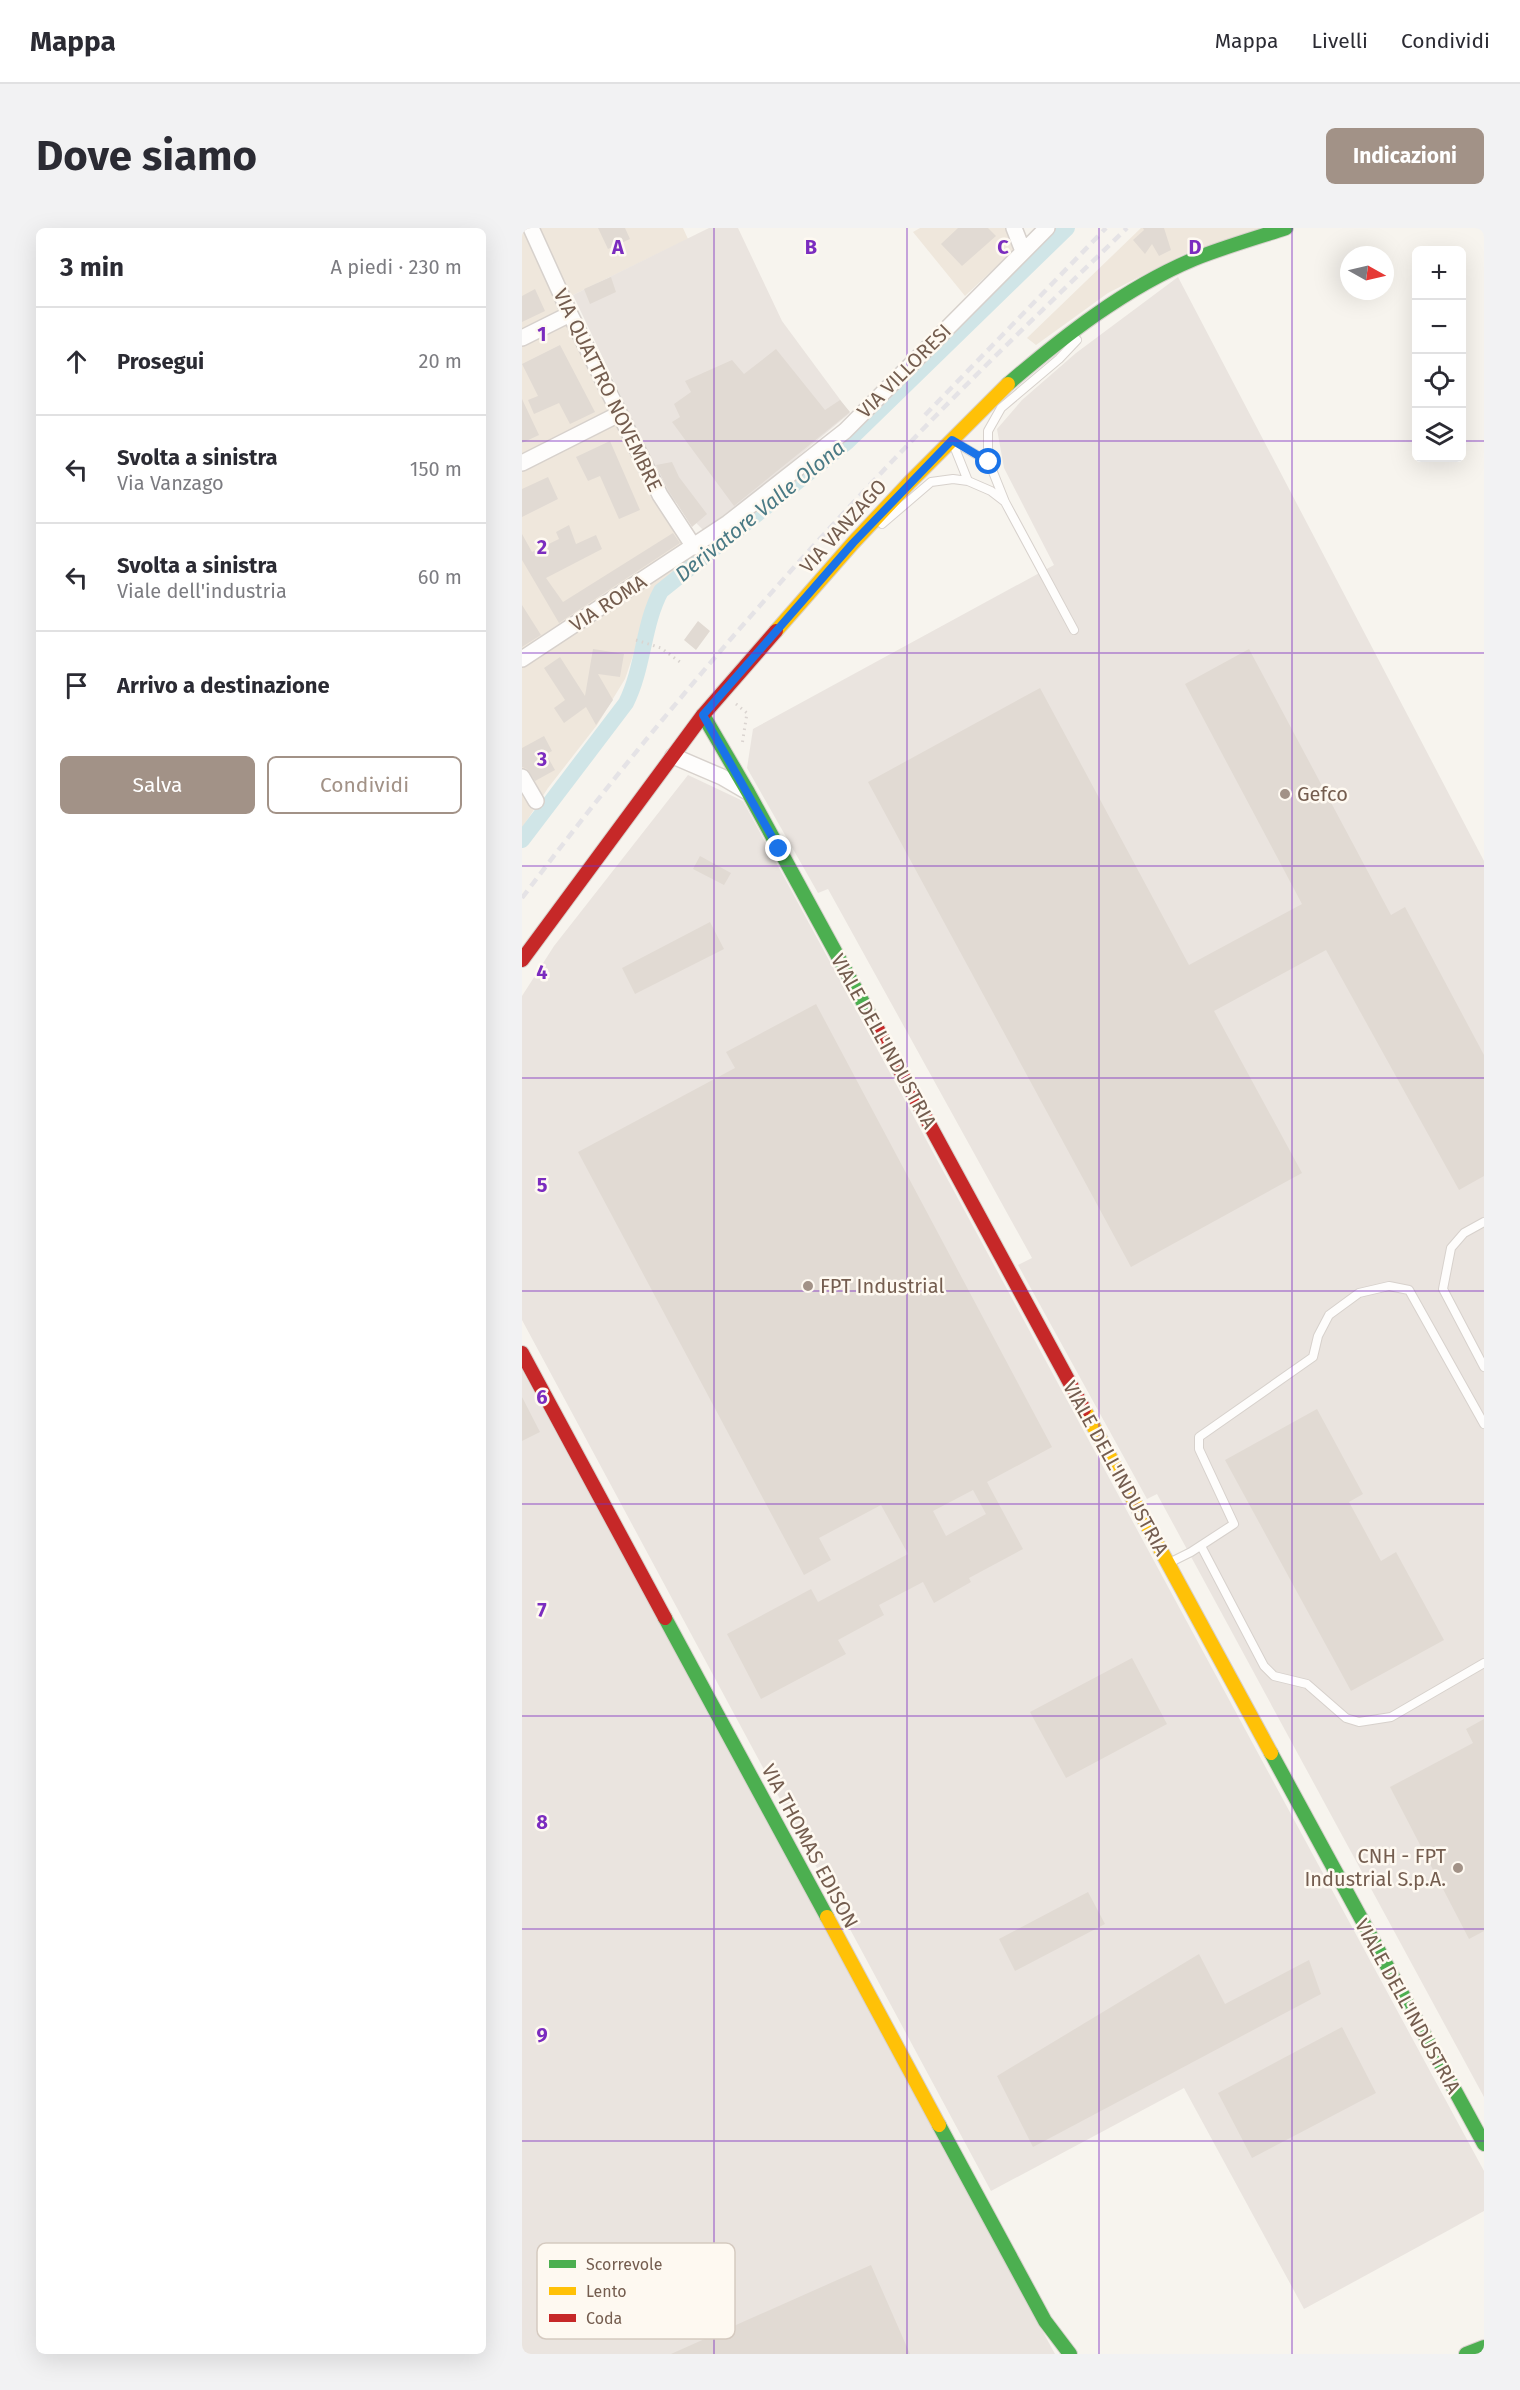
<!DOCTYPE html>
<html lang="it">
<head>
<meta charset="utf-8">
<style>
	body { margin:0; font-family:"Fira Sans",sans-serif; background:#f2f2f3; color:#2b2b33 }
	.controls { position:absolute; right:18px; top:18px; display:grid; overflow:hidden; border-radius:9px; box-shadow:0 6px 24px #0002 }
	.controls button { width:54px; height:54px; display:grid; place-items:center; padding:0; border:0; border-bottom:2px solid #e1e1e2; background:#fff; color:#2b2b33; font:30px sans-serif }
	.compass { position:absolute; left:818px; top:18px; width:54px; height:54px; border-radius:50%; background:#fff; box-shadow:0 6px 24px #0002; rotate:98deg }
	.stop { position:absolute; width:18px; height:18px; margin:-14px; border:4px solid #1a73e8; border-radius:50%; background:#fff }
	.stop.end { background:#1a73e8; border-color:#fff; box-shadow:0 2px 6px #0008 }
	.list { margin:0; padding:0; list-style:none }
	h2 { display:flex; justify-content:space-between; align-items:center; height:78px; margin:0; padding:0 24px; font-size:26px }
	h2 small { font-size:20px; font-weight:400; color:#7c7c81 }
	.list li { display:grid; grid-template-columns:39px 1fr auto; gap:18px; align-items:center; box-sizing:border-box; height:108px; padding:0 24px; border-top:2px solid #e1e1e2 }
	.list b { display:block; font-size:22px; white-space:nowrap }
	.list p { margin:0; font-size:20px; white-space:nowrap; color:#7c7c81 }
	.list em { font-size:20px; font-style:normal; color:#7c7c81 }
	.actions { display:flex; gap:12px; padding:18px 24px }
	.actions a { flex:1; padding:14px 0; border:2px solid #a29287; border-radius:9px; text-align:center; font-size:21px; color:#a29287 }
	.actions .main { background:#a29287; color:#fff }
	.icon { flex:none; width:33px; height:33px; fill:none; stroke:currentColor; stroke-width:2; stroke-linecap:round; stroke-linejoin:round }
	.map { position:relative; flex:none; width:962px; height:2126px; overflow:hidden; border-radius:9px }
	header { display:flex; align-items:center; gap:36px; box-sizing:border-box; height:84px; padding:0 30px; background:#fff; border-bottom:2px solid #e1e1e2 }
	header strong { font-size:28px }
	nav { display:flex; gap:33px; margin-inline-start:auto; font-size:21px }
	.intro { display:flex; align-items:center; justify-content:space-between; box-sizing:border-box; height:144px; padding:0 36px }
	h1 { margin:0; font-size:42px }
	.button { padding:15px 27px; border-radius:9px; background:#a29287; color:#fff; font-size:21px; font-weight:700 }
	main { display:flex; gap:36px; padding:0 36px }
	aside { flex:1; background:#fff; border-radius:9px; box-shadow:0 6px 24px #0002 }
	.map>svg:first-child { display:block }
	.residential { fill:#efe7dc }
	.industrial { fill:#eae4df }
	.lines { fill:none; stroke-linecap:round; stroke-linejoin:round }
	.canal { stroke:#d0e5e7; stroke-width:16 }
	.building { fill:#e1dad3; fill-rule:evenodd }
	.lane-casing { stroke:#d7d1cc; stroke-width:10 }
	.street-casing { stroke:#d7d1cc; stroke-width:18 }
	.fast-casing { stroke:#d7d1cc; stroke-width:16 }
	.slow-casing { stroke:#d7d1cc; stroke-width:16 }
	.jam-casing { stroke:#d7d1cc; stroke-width:16 }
	.path { stroke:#dad4d0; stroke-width:3; stroke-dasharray:1.5 4.5; stroke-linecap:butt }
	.lane { stroke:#fefdfc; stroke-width:8 }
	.street { stroke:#fefdfc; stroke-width:15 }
	.fast { stroke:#4caf50; stroke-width:14 }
	.slow { stroke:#ffc107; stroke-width:14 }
	.jam { stroke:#c62828; stroke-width:14 }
	.rail { stroke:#e5e3e6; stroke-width:4.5; stroke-dasharray:9 6; stroke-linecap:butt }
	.route { stroke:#1a73e8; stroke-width:8 }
	.grid { fill:none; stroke:#7b2cbf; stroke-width:1.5; stroke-opacity:0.55 }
	.poi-dot { fill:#a29287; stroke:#fef9f1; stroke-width:2 }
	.labels { text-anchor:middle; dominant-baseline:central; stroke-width:5; stroke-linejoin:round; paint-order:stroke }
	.street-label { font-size:20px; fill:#745d4f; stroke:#fef9f1 }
	.poi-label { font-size:20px; fill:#745d4f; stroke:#fef9f1; text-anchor:start }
	.water-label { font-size:21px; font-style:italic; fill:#4a7a85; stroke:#fef9f1 }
	.key { fill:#fef9f1; stroke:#d5cac0; stroke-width:1.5 }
	.key-label { font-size:16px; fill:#745d4f }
	.grid-label { font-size:20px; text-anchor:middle; font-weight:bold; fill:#7b2cbf; stroke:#fef9f1; stroke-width:5; stroke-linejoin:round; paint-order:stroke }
</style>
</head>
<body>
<header>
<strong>Mappa</strong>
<nav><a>Mappa</a><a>Livelli</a><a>Condividi</a></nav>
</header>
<div class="intro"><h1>Dove siamo</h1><a class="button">Indicazioni</a></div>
<main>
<aside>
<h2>3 min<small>A piedi · 230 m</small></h2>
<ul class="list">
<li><svg class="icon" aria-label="ahead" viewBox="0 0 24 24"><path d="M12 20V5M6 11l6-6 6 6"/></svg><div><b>Prosegui</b></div><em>20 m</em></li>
<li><svg class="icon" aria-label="left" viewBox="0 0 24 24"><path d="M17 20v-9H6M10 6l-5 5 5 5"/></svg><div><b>Svolta a sinistra</b><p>Via Vanzago</p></div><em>150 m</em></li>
<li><svg class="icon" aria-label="left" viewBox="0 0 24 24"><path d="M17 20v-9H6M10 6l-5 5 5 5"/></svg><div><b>Svolta a sinistra</b><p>Viale dell'industria</p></div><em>60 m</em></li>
<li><svg class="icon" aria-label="arrive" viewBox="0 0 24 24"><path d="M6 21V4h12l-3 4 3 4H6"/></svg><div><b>Arrivo a destinazione</b></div></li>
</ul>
<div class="actions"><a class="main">Salva</a><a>Condividi</a></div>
</aside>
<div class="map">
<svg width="962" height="2126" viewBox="0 0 962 2126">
	<rect width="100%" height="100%" fill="#f7f4ee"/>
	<path class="residential" d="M0 0 126 265 171 331 134 360 103 451 75 497 26 560 0 600Z
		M15 0H161L166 11 51 67 45 66Z
		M398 0H485L494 20 443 68 391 4Z
		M619 0H739L662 26 586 65 514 117 505 110Z"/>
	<path class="industrial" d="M187 0H216L260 93 328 185 214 280 182 303 145 265 51 67Z
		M656 49 962 633V1869L635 1266 625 1271 496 1037 510 1030 306 661 296 665 225 540 231 501 532 337 482 240 475 201 500 172 554 125Z
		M166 547 221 573 962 1943V1983L782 2081 662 1860 469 1963 0 1092V768L32 718Z
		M0 1142 425 1926 533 2126H0Z"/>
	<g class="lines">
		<path class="canal" d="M0 612 104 475C122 439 121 396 139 363L325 214 545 0"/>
	</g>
	<path class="building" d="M76 0H103L108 11 86 21Z
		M436 0H466L474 8 440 38 419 16Z
		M621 0H642L649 22 637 28 630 16 623 26 611 12 622 2Z
		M89 49 94 64 68 76 62 61Z
		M13 61 23 83 0 94V68Z
		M38 117 73 184 48 196 37 175 12 186 6 172 16 168 0 136Z
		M254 121 303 182 318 172 328 184 212 278 150 194 158 189 152 176 169 164 163 153 210 132 222 146Z
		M0 171 17 207 0 215Z
		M88 213 118 282 97 291 78 248 66 253 54 229Z
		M150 234 157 249 185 286 170 299 146 262 134 237Z
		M26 249 36 271 0 289V261Z
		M47 297 54 316 74 307 80 321 24 350 41 374 151 305 158 315 37 395 0 332V306L10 324 37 311 34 304Z
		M0 377 19 407 0 419Z
		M176 393 188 403 174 422 162 412Z
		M71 421 102 426 98 449 76 446 91 472 74 497 64 479 42 495 32 480 43 472 22 440 38 429 63 468Z
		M727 421 869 687 883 679 962 827V948L937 962 804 722 692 783 780 945 609 1039 346 554 518 460 667 737 780 676 663 456Z
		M22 508 30 523 24 526 33 542 13 553 5 541 0 539V520Z
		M178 628 209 645 202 657 171 641Z
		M188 694 202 721 113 766 100 740Z
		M294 776 530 1219 465 1254 501 1321 447 1350 449 1354 412 1375 401 1354 357 1377 362 1387 316 1412 324 1426 239 1471 205 1406 289 1361 296 1374 386 1326 359 1277 297 1310 309 1332 282 1347 56 924 213 840 204 824ZM451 1262 464 1286 424 1308 411 1283Z
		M0 1169 18 1204 0 1213Z
		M795 1181 841 1266 827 1274 859 1333 874 1324 922 1412 829 1463 703 1232Z
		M610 1430 645 1496 544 1550 508 1484Z
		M962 1491V1703L947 1711 868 1559 951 1515 944 1501Z
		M566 1664 583 1696 493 1743 477 1711Z
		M677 1726 703 1776 787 1732 799 1766 511 1919 475 1848Z
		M820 1799 854 1865 730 1930 696 1865Z
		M349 2037 388 2126H149Z"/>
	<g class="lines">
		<defs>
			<path id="lane" d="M430 213 446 253
				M431 213 467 234
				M360 296 409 254 431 251 446 253 469 263 482 273
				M552 402 483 274 467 234 466 219V203L479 180 537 131 555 112
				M962 994 942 1005 929 1020 921 1061 962 1139
				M679 1318 742 1438 752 1448 785 1456 824 1490 837 1494 869 1489 962 1435
				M647 1335 669 1324 712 1296 677 1221V1209L791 1129 796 1108 807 1087 837 1065 867 1058 887 1062 962 1196"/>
			<path id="street" d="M9 0 48 86 138 267 172 319
				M492 0 501 23
				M0 110 48 86
				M0 235 97 186
				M0 431 206 295 323 203 525 0
				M151 528 200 549 224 563
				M0 549 14 573"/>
			<path id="fast" d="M486 156C542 108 603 60 672 31 702 19 734 10 764 0
				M181 487 226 564 349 789
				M143 1390 305 1689
				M749 1525 962 1916
				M417 1897 523 2093 548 2126
				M944 2126 962 2119"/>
			<path id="slow" d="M254 403 331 315 388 254 486 156
				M562 1181 749 1525
				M305 1689 417 1897"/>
			<path id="jam" d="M0 732 181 487 254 403
				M349 789 562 1181
				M0 1125 143 1390"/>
		</defs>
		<use href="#lane" class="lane-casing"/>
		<use href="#street" class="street-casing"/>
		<use href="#fast" class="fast-casing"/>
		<use href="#slow" class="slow-casing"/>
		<use href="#jam" class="jam-casing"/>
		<path class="path" d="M114 412 139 420 158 434
			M214 476 225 485 220 517"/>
		<use href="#lane" class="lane"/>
		<use href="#street" class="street"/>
		<use href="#fast" class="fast"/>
		<use href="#slow" class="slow"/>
		<use href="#jam" class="jam"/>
		<path class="rail" d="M403 187 584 0
			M0 670C117 514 244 365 379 224 452 147 529 74 605 0"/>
	</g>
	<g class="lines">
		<path class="route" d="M257 621 181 487 331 315 430 212 467 234"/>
	</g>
	<path class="grid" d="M192 0V2126M385 0V2126M577 0V2126M770 0V2126M0 213H894M940 213H962M0 425H962M0 638H962M0 850H962M0 1063H962M0 1276H962M0 1488H962M0 1701H962M0 1913H962"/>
	<g class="poi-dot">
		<circle cx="763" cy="566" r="6"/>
		<circle cx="286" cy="1058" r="6"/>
		<circle cx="936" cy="1640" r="6"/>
	</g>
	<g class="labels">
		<g class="street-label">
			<text transform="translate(382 143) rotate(-45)">VIA VILLORESI</text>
			<text transform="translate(86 162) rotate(64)">VIA QUATTRO NOVEMBRE</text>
			<text transform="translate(321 298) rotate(-48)">VIA VANZAGO</text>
			<text transform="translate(86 375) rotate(-33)">VIA ROMA</text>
			<text transform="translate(362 813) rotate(61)">VIALE DELL'INDUSTRIA</text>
			<text transform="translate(594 1240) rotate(61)">VIALE DELL'INDUSTRIA</text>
			<text transform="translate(288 1618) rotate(62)">VIA THOMAS EDISON</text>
			<text transform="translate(886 1778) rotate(61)">VIALE DELL'INDUSTRIA</text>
		</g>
		<g class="poi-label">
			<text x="775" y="566">Gefco</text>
			<text x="298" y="1058">FPT Industrial</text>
			<text x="924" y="1628" text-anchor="end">CNH - FPT<tspan x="924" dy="23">Industrial S.p.A.</tspan></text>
		</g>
		<g class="water-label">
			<text transform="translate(238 283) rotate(-39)">Derivatore Valle Olona</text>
		</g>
	</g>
	<rect x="15" y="2015" width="198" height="96" rx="9" class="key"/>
	<rect x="27" y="2032" width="27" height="8" fill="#4caf50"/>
	<rect x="27" y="2059" width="27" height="8" fill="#ffc107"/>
	<rect x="27" y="2086" width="27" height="8" fill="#c62828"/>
	<g class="key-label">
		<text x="64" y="2042">Scorrevole</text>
		<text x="64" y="2069">Lento</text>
		<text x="64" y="2096">Coda</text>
	</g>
	<g class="grid-label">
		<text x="96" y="26">A</text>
		<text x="289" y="26">B</text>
		<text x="481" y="26">C</text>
		<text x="673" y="26">D</text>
		<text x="20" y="113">1</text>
		<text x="20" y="326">2</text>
		<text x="20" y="538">3</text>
		<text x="20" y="751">4</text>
		<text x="20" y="964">5</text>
		<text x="20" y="1176">6</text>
		<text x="20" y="1389">7</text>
		<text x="20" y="1601">8</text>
		<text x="20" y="1814">9</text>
	</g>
</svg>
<div class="controls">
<button>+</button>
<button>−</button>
<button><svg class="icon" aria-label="locate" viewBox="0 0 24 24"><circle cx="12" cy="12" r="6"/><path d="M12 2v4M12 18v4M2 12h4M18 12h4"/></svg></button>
<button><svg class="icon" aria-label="layers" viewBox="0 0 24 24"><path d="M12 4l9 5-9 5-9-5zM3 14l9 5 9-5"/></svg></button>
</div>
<svg class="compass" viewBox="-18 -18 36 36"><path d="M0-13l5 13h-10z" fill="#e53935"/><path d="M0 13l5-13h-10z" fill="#7c7c81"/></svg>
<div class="stop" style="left:467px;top:234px"></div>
<div class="stop end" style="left:257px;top:621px"></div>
</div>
</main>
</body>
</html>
